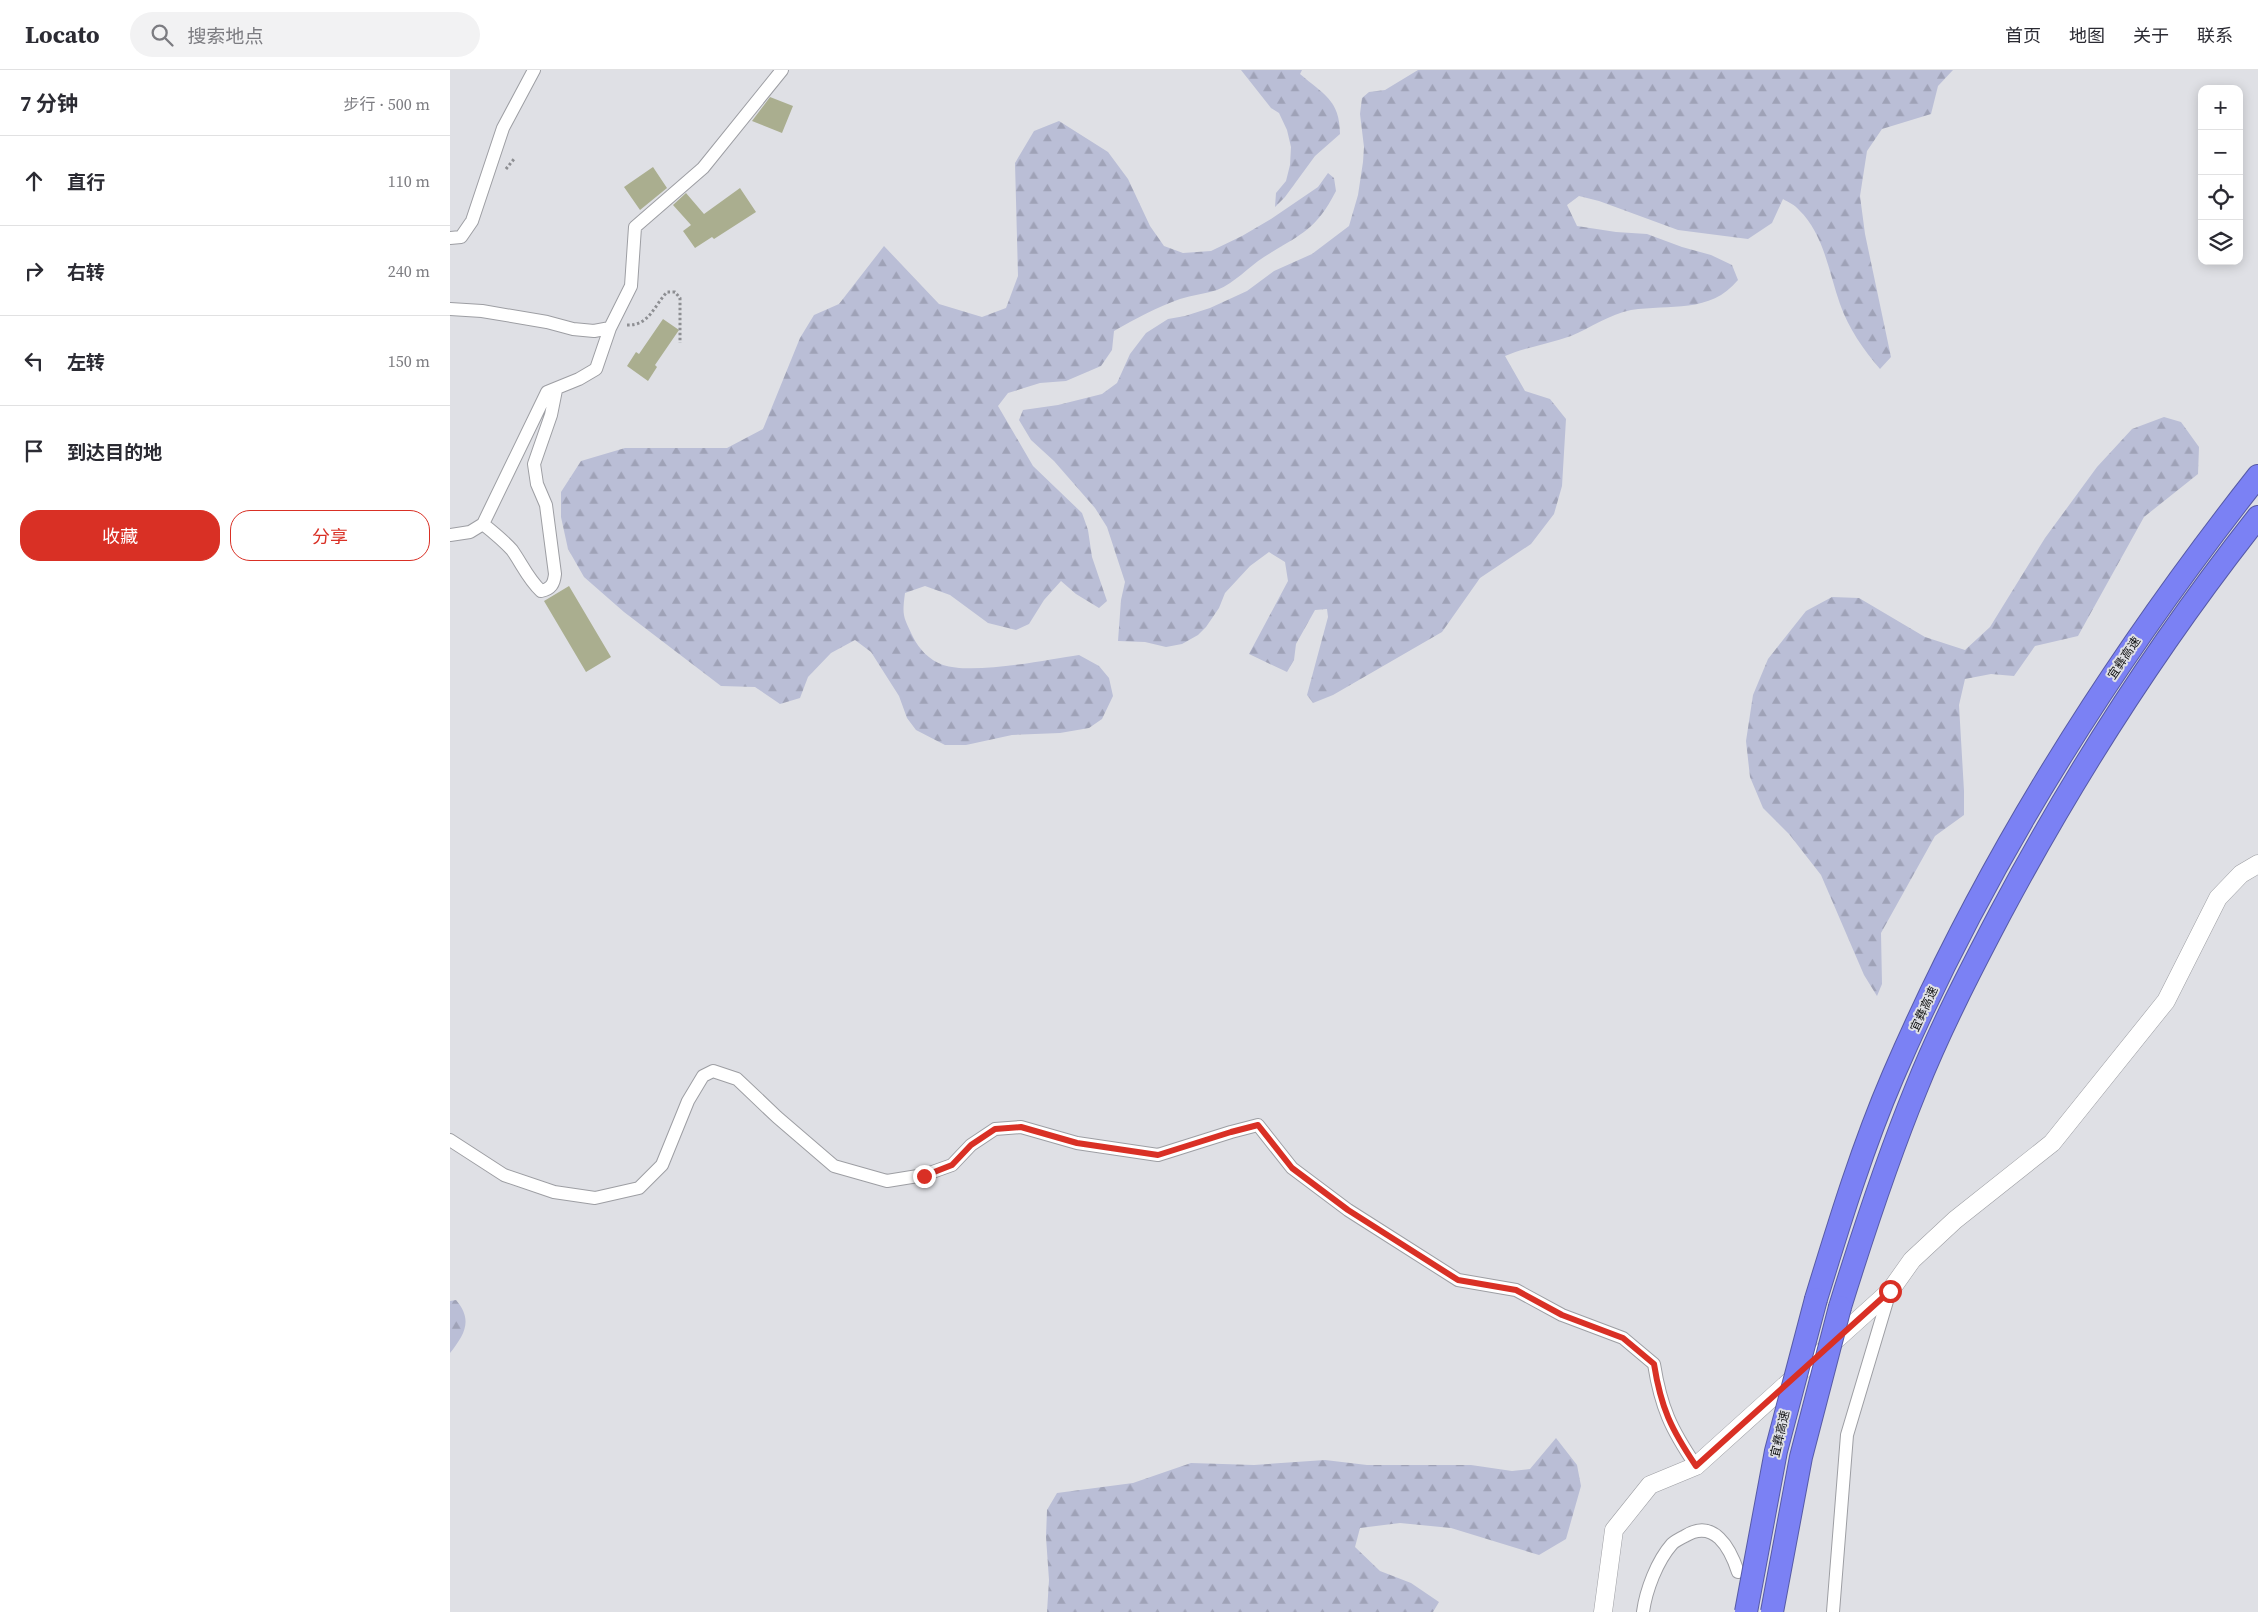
<!DOCTYPE html>
<html lang="zh">
<head>
<meta charset="utf-8">
<style>
	body { margin:0; font-family:"Source Serif 4","Noto Sans SC",serif; background:#f2f2f3; color:#2b2b33 }
	.controls { position:absolute; right:15px; top:15px; display:grid; overflow:hidden; border-radius:10px; box-shadow:0 2px 12px #0003 }
	.controls button { width:45px; height:45px; display:grid; place-items:center; padding:0; border:0; border-bottom:1px solid #e1e1e2; background:#fff; color:#2b2b33; font:25px sans-serif }
	.stop { position:absolute; width:15px; height:15px; margin:-11px; border:4px solid #d93025; border-radius:50%; background:#fff }
	.stop.end { background:#d93025; border-color:#fff; box-shadow:0 1px 5px #0008 }
	.list { margin:0; padding:0; list-style:none }
	h2 { display:flex; justify-content:space-between; align-items:center; height:65px; margin:0; padding:0 20px; font-size:21px }
	h2 small { font-size:16px; font-weight:400; color:#7c7c81 }
	.list li { display:grid; grid-template-columns:32px 1fr auto; gap:15px; align-items:center; box-sizing:border-box; height:90px; padding:0 20px; border-top:1px solid #e1e1e2 }
	.list b { display:block; font-size:19px; white-space:nowrap }
	.list em { font-size:16px; font-style:normal; color:#7c7c81 }
	.actions { display:flex; gap:10px; padding:15px 20px }
	.actions a { flex:1; padding:11px 0; border:1px solid #d93025; border-radius:20px; text-align:center; font-size:18px; color:#d93025 }
	.actions .main { background:#d93025; color:#fff }
	.icon { flex:none; width:28px; height:28px; fill:none; stroke:currentColor; stroke-width:2; stroke-linecap:round; stroke-linejoin:round }
	.map { position:relative; flex:none; width:1808px; height:1542px; overflow:hidden }
	header { display:flex; align-items:center; gap:30px; box-sizing:border-box; height:70px; padding:0 25px; background:#fff; border-bottom:1px solid #e1e1e2 }
	header strong { font-size:24px }
	nav { display:flex; gap:28px; margin-inline-start:auto; font-size:18px }
	.search { width:350px; height:45px; background:#f2f2f3; display:flex; align-items:center; gap:12px; box-sizing:border-box; padding:0 18px; border-radius:28px; color:#7c7c81; font-size:19px }
	main { display:flex }
	aside { flex:1; background:#fff }
	.map>svg:first-child { display:block }
	.forest { fill:url(#forest-firs) }
	.building { fill:#aaae8f }
	.lines { fill:none; stroke-linecap:round; stroke-linejoin:round }
	.street-casing { stroke:#9d9ea3; stroke-width:14 }
	.secondary-casing { stroke:#9d9ea3; stroke-width:19 }
	.highway-casing { stroke:#575ba6; stroke-width:24 }
	.path { stroke:#8d8e92; stroke-width:3; stroke-dasharray:2.5 2.5; stroke-linecap:butt }
	.street { stroke:#fff; stroke-width:12 }
	.secondary { stroke:#fff; stroke-width:18 }
	.highway { stroke:#7b81f4; stroke-width:22 }
	.highway-bridge-casing { stroke:#575ba6; stroke-width:24; stroke-linecap:butt }
	.highway-bridge { stroke:#7b81f4; stroke-width:22 }
	.route { stroke:#d93025; stroke-width:6 }
	.labels { text-anchor:middle; dominant-baseline:central; stroke-width:4; stroke-linejoin:round; paint-order:stroke }
	.street-label { font-size:12px; fill:#131415; stroke:#dfe0e5 }
</style>
</head>
<body>
<header>
<strong>Locato</strong>
<div class="search"><svg class="icon" aria-label="search" viewBox="0 0 24 24"><circle cx="10" cy="10" r="6"/><path d="M15 15l6 6"/></svg>搜索地点</div>
<nav><a>首页</a><a>地图</a><a>关于</a><a>联系</a></nav>
</header>
<main>
<aside>
<h2>7 分钟<small>步行 · 500 m</small></h2>
<ul class="list">
<li><svg class="icon" aria-label="ahead" viewBox="0 0 24 24"><path d="M12 20V5M6 11l6-6 6 6"/></svg><div><b>直行</b></div><em>110 m</em></li>
<li><svg class="icon" aria-label="right" viewBox="0 0 24 24"><path d="M7 20v-9h11M14 6l5 5-5 5"/></svg><div><b>右转</b></div><em>240 m</em></li>
<li><svg class="icon" aria-label="left" viewBox="0 0 24 24"><path d="M17 20v-9H6M10 6l-5 5 5 5"/></svg><div><b>左转</b></div><em>150 m</em></li>
<li><svg class="icon" aria-label="arrive" viewBox="0 0 24 24"><path d="M6 21V4h12l-3 4 3 4H6"/></svg><div><b>到达目的地</b></div></li>
</ul>
<div class="actions"><a class="main">收藏</a><a>分享</a></div>
</aside>
<div class="map">
<svg width="1808" height="1542" viewBox="0 0 1808 1542">
	<defs>
		<pattern id="forest-firs" width="22" height="20" patternUnits="userSpaceOnUse" patternTransform="scale(1.25)"><rect width="22" height="20" fill="#babed6"/><path d="M5 1l3.5 6h-7zM16 11l3.5 6h-7z" fill="#9fa2b7"/></pattern>
	</defs>
	<rect width="100%" height="100%" fill="#dfe0e5"/>
	<path class="forest" d="M791 0H852L850 4C873 24 890 30 890 64L865 86 835 127 825 137 826 123 836 111 840 95 841 77 837 60 829 43 821 38Z
		M968 0H1503L1488 16 1481 44 1432 59 1417 81 1410 126 1415 164 1441 287 1430 299C1413 279 1399 259 1390 234 1379 203 1374 164 1349 140 1345 135 1338 132 1333 129L1322 153 1298 169 1228 160 1149 131 1129 126 1117 135 1127 156 1166 162 1197 164 1232 177 1261 185 1282 195 1288 210C1260 244 1220 234 1181 240 1160 244 1140 258 1121 266 1099 274 1076 277 1055 286L1075 321 1100 329 1116 349 1112 416 1104 444 1081 474 1030 508 992 562 883 625 863 633 857 625 878 547 877 539 865 540 846 574 844 590 837 602 799 584 838 511 835 492 819 482 800 496 775 523 769 538 756 557 748 565 732 574 716 577 695 572 668 571 671 530 675 512 657 457 645 438 604 391 581 370 569 350 573 340 608 335 652 324 667 313 680 284 696 263 718 249 735 246 760 238 797 221 824 201 862 184 899 156 908 125 913 92 914 77 910 44 912 28 919 22 935 20Z
		M609 51 658 82 678 109 700 156 714 176 733 183 761 181 792 166 821 149 868 117 878 103 884 108 886 121C865 162 850 164 814 187 798 197 785 213 767 220 755 224 742 225 730 229 707 237 685 249 664 261L662 280 651 296 616 311 590 313 558 323 548 336 583 396 632 443 638 460 642 487 657 531 649 538 626 524 611 511 594 530 579 554 566 560 538 553 500 525 475 516 455 523C452 546 453 546 463 567 469 579 479 590 493 595 523 605 596 590 629 585L649 596 659 608 663 626 652 649 639 658 610 663 562 665 516 675H495L466 660 457 648 449 626 421 582 405 570 381 583 358 607 350 628 330 634 305 617 271 616 174 542 134 507 118 479 111 447V422L131 391 175 378H277L313 359 350 268 364 245 389 234 434 176 489 234 532 247 556 238 568 206 565 93 584 61Z
		M1714 347 1731 352 1749 377 1748 404 1694 447 1628 566 1585 576 1564 606 1541 604 1515 609 1509 635 1514 721V745L1485 766 1431 863 1432 914 1427 926 1414 905 1371 805 1339 764 1313 738 1300 707 1296 671 1303 625 1318 589 1356 541 1382 527 1409 528 1475 567 1515 580 1540 557 1595 468 1647 397 1682 359Z
		M6 1230C23 1250 15 1264 0 1283V1231Z
		M1106 1368 1127 1395 1131 1416 1116 1469 1089 1485 1001 1458 950 1453 910 1458 905 1477 930 1501 961 1513 989 1532 983 1542H597L599 1510 596 1467 597 1440 607 1423 683 1413 741 1393 804 1395 875 1390 917 1395H1021L1062 1401 1080 1399Z"/>
	<path class="building" d="M320 27 343 36 332 63 302 51Z
		M203 97 217 118 190 140 174 117Z
		M290 118 306 142 264 169 262 167 245 178 233 161 241 155 223 135 236 123 254 144Z
		M213 249 229 260 205 295 207 297 198 311 177 296 186 282 189 284Z
		M119 516 161 587 136 602 94 531Z"/>
	<g class="lines">
		<defs>
			<path id="street" d="M0 168 11 167 22 151 53 58 84 0
				M0 239 32 241 97 252 123 259 144 261 160 258
				M33 454C43 462 53 470 62 480 72 494 78 509 91 521 101 519 104 514 105 504L96 435 87 414 84 394 101 345 106 320
				M0 465 20 462 33 454 97 322 129 309 146 299 160 258 181 216 185 157 253 98 332 0
				M0 1070 54 1105 104 1122 145 1128 189 1118 212 1095 238 1031 253 1006 263 1001 287 1009 327 1047 384 1096 437 1111 474 1105 502 1095 521 1075 545 1059 571 1057 627 1073 708 1085 781 1062 808 1055 842 1098 898 1140 1008 1210 1066 1220 1112 1245 1173 1268 1204 1294C1211 1338 1221 1359 1246 1396
				M1193 1542C1196 1520 1207 1491 1222 1474 1225 1471 1231 1468 1235 1466 1264 1448 1280 1478 1288 1502
				M1383 1542 1397 1365 1440 1221"/>
			<path id="secondary" d="M1153 1542 1164 1460 1200 1415 1246 1396 1440 1221 1462 1190 1505 1150 1602 1073 1716 931 1768 828 1791 804 1808 794"/>
			<path id="highway" d="M1366 1229C1389 1154 1412 1078 1443 1006 1536 790 1663 590 1808 406
				M1390 1237C1413 1163 1437 1090 1466 1019 1490 959 1520 901 1550 844 1624 705 1710 571 1808 447"/>
		</defs>
		<use href="#street" class="street-casing"/>
		<use href="#secondary" class="secondary-casing"/>
		<use href="#highway" class="highway-casing"/>
		<path class="path" d="M56 99 64 89
			M177 255C199 256 204 236 217 222H225L230 228V273"/>
		<use href="#street" class="street"/>
		<use href="#secondary" class="secondary"/>
		<use href="#highway" class="highway"/>
		<defs>
			<path id="highway-bridge" d="M1296 1542 1326 1381 1366 1229
				M1322 1542 1351 1387 1390 1237"/>
		</defs>
		<use href="#highway-bridge" class="highway-bridge-casing"/>
		<use href="#highway-bridge" class="highway-bridge"/>
	</g>
	<g class="lines">
		<path class="route" d="M474 1106 502 1095 521 1075 545 1059 571 1057 627 1073 708 1085 781 1062 808 1055 842 1098 898 1140 1008 1210 1066 1220 1112 1245 1173 1268 1204 1294C1211 1338 1221 1359 1246 1396L1440 1221"/>
	</g>
	<g class="labels">
		<g class="street-label">
			<text transform="translate(1674 588) rotate(-56)">宜彝高速</text>
			<text transform="translate(1474 939) rotate(-65)">宜彝高速</text>
			<text transform="translate(1330 1364) rotate(-77)">宜彝高速</text>
		</g>
	</g>
</svg>
<div class="controls">
<button>+</button>
<button>−</button>
<button><svg class="icon" aria-label="locate" viewBox="0 0 24 24"><circle cx="12" cy="12" r="6"/><path d="M12 2v4M12 18v4M2 12h4M18 12h4"/></svg></button>
<button><svg class="icon" aria-label="layers" viewBox="0 0 24 24"><path d="M12 4l9 5-9 5-9-5zM3 14l9 5 9-5"/></svg></button>
</div>
<div class="stop" style="left:1440px;top:1221px"></div>
<div class="stop end" style="left:474px;top:1106px"></div>
</div>
</main>
</body>
</html>
